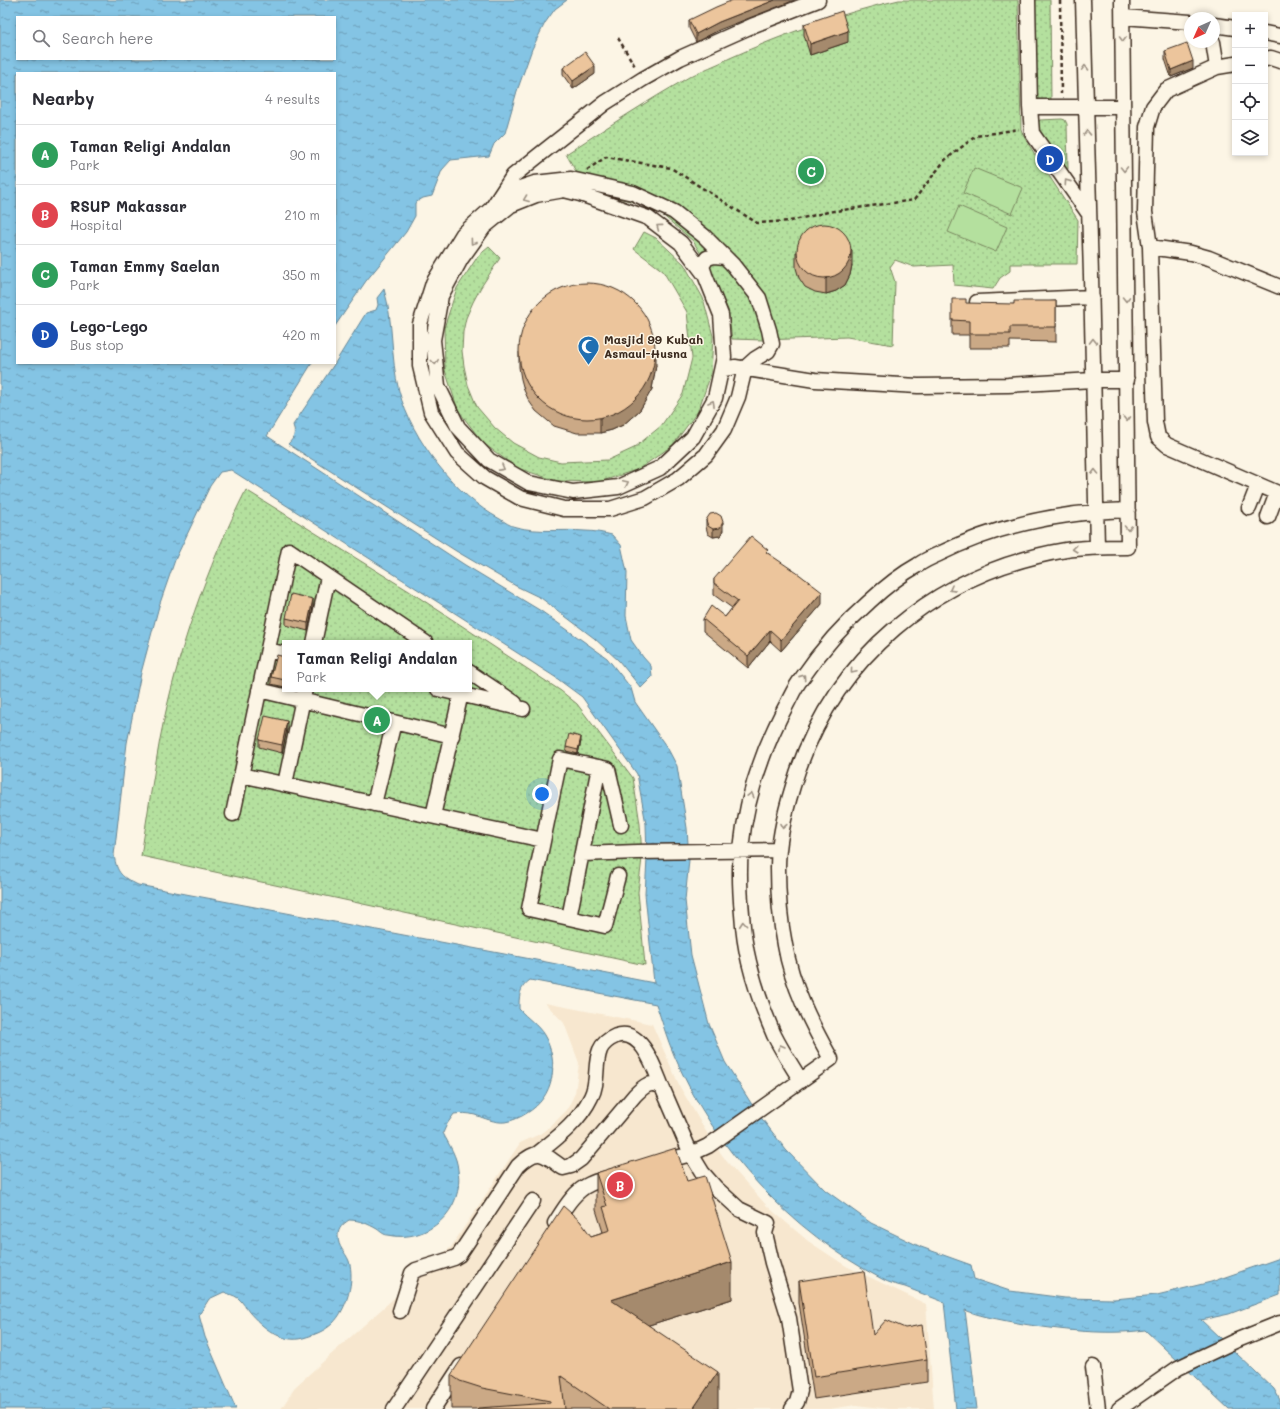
<!DOCTYPE html>
<html lang="en">
<head>
<meta charset="utf-8">
<style>
	body { margin:0; font-family:Mali,sans-serif; background:#f2f2f3; color:#2b2b33 }
	.controls { position:absolute; right:12px; top:12px; display:grid; overflow:hidden; border-radius:0px; box-shadow:0 2px 6px #0003 }
	.controls button { width:36px; height:36px; display:grid; place-items:center; padding:0; border:0; border-bottom:1px solid #e1e1e2; background:#fff; color:#2b2b33; font:20px sans-serif }
	.compass { position:absolute; left:1184px; top:12px; width:36px; height:36px; border-radius:50%; background:#fff; box-shadow:0 2px 6px #0003; rotate:225deg }
	.you { position:absolute; left:542px; top:794px; width:14px; height:14px; margin:-10px; border:3px solid #fff; border-radius:50%; background:#1a73e8; box-shadow:0 0 0 6px #1a73e833 }
	.badge { display:grid; place-items:center; width:26px; height:26px; border-radius:50%; background:#1f6fb2; color:#fff; font-size:13px; font-weight:700 }
	.pin { position:absolute; translate:-50% -50%; border:2px solid #fff; box-shadow:0 1px 4px #0006 }
	.popup { position:absolute; left:282px; top:640px; width:190px; height:52px; box-sizing:border-box; display:grid; place-content:center; border-radius:0px; background:#fff; filter:drop-shadow(0 1px 3px #0005); font-size:13px; white-space:nowrap; color:#7c7c81 }
	.popup b { font-size:15px; color:#2b2b33 }
	.popup::after { content:''; position:absolute; left:50%; top:100%; margin-left:-8px; border:8px solid transparent; border-top-color:#fff }
	.list { margin:0; padding:0; list-style:none }
	h2 { display:flex; justify-content:space-between; align-items:center; height:52px; margin:0; padding:0 16px; font-size:17px }
	h2 small { font-size:13px; font-weight:400; color:#7c7c81 }
	.list li { display:grid; grid-template-columns:26px 1fr auto; gap:12px; align-items:center; box-sizing:border-box; height:60px; padding:0 16px; border-top:1px solid #e1e1e2 }
	.list b { display:block; font-size:15px; white-space:nowrap }
	.list p { margin:0; font-size:13px; white-space:nowrap; color:#7c7c81 }
	.list em { font-size:13px; font-style:normal; color:#7c7c81 }
	.icon { flex:none; width:22px; height:22px; fill:none; stroke:currentColor; stroke-width:2; stroke-linecap:round; stroke-linejoin:round }
	.map { position:relative; flex:none; width:1280px; height:1409px; overflow:hidden }
	.search { position:absolute; background:#fff; box-shadow:0 2px 6px #0003; left:16px; top:16px; width:320px; height:44px; display:flex; align-items:center; gap:10px; box-sizing:border-box; padding:0 14px; border-radius:0px; color:#7c7c81; font-size:15px }
	.panel { position:absolute; background:#fff; box-shadow:0 2px 6px #0003; left:16px; top:72px; width:320px; height:292px; border-radius:0px }
	.map>svg:first-child { display:block }
	.built { fill:#f7e7cf }
	.grass { fill:url(#grass-dots); stroke:#78855e; fill-rule:evenodd }
	.pitch { fill:#b4e09e; stroke:#78855e }
	.water { fill:url(#water-ripples); stroke:#678695; fill-rule:evenodd }
	.lines { fill:none; stroke-linecap:round; stroke-linejoin:round }
	.minor-casing { stroke:#3b2a1e; stroke-width:17 }
	.path { stroke:#3b2a1e; stroke-width:2.5; stroke-dasharray:4 3; stroke-linecap:butt }
	.minor { stroke:#fcf5e5; stroke-width:14 }
	.wall { fill:#cba986; stroke:#3b2a1e }
	.shaded-wall { fill:#a58a6d; stroke:#3b2a1e }
	.building { fill:#ecc59c; stroke:#3b2a1e }
	.oneway { stroke:#9c9082 }
	.labels { text-anchor:middle; dominant-baseline:central; stroke-width:3; stroke-linejoin:round; paint-order:stroke }
	.poi-label { font-size:12px; font-weight:bold; fill:#3b2a1e; stroke:#fcf5e5; text-anchor:start }
</style>
</head>
<body>
<div class="map">
<svg width="1280" height="1409" viewBox="0 0 1280 1409">
	<defs>
		<pattern id="grass-dots" width="8" height="8" patternUnits="userSpaceOnUse"><rect width="8" height="8" fill="#b4e09e"/><path d="M2 2h.1M6 6h.1" fill="none" stroke="#9cc088" stroke-width="1.8" stroke-linecap="round"/></pattern>
		<pattern id="water-ripples" width="26" height="14" patternUnits="userSpaceOnUse"><rect width="26" height="14" fill="#84c4e4"/><path d="M2 4q2-2 4 0t4 0M15 11q2-2 4 0t4 0" fill="none" stroke="#6d9fb8"/></pattern>
	</defs>
	<rect width="100%" height="100%" fill="#fcf5e5"/>
	<filter id="ink" filterUnits="userSpaceOnUse"><feTurbulence type="fractalNoise" baseFrequency=".025" numOctaves="2"/><feDisplacementMap in="SourceGraphic" scale="8" xChannelSelector="R" yChannelSelector="G"/><feConvolveMatrix kernelMatrix="1 2 1 2 8 2 1 2 1" color-interpolation-filters="sRGB"/></filter>
	<g filter="url(#ink)">
		<path class="built" d="M545 1003 652 1024 680 1087 711 1140 728 1163 768 1207 808 1241 846 1266 926 1304 934 1409H889L856 1405 830 1409H281L296 1386 451 1247 520 1143 540 1134 552 1125 567 1110 575 1093 579 1063 564 1023Z"/>
		<path class="grass" d="M899 0H1018L1021 129 1023 135 1034 153 1078 220 1077 264H1010V271L1000 278 993 289 954 285 953 265 914 267 895 260 890 267 895 282 893 345 847 337 763 340 732 339 728 310 707 264 693 241 659 212 638 203 614 197 582 182 566 154C606 128 647 101 689 77 702 70 717 65 730 58 784 34 841 13 899 0Z
			M1035 0H1050L1051 103 1037 100 1036 96Z
			M1062 119 1065 120 1067 124 1068 169 1066 171 1037 130V124L1040 120Z
			M644 232 656 238 684 264 703 298 713 336 711 374 698 411 673 445 639 469 599 482 557 481 517 468 483 443 458 410 445 370 444 328 457 288 478 256 489 247 500 258 481 287 473 302 466 318 463 332 462 351 464 366 468 385 477 407 495 428 513 443 539 457 561 462 608 460 634 448 661 426 683 394 692 358 687 312 663 271 634 249Z
			M246 490 409 591 561 691 577 704 633 778 640 824 642 858 638 892 645 965 141 856C147 817 153 778 160 739 177 653 206 569 246 490ZM285 643H469V689H285Z"/>
		<path class="pitch" d="M974 168 1023 188 1012 214 963 193Z
			M959 206 1007 227 996 252 948 232Z"/>
		<path class="water" d="M0 0H567L555 9 545 23 532 49 517 91 505 133 494 144 489 156 451 160 442 170 432 196 423 198 415 203V216L406 232 366 281 335 326V73H17V363H312L267 436 465 565 541 611 607 658 631 688 635 702 668 749 677 766 687 828 689 860 685 900 691 955 709 1024 725 1062 756 1111 786 1150 825 1190 871 1223 921 1247 971 1265 974 1279 1010 1291 1065 1298 1114 1299 1157 1295 1211 1282 1280 1258V1295L1229 1314 1201 1320 1274 1389 1280 1400V1409H1229L1145 1330C1104 1336 1048 1329 1007 1321 993 1318 979 1316 965 1310L977 1409H956L944 1302C931 1297 918 1292 905 1287 897 1285 889 1283 882 1279 791 1231 715 1151 674 1055 667 1039 662 1021 656 1004L530 980C519 988 519 996 519 1009 527 1018 538 1025 544 1035 560 1062 554 1097 527 1113 521 1117 512 1121 505 1122 495 1123 484 1118 475 1115 468 1113 461 1113 454 1114L447 1124 443 1133C449 1145 457 1156 458 1170 465 1210 428 1244 388 1235 384 1235 381 1232 377 1229 368 1224 360 1220 349 1220 343 1224 338 1228 338 1236 338 1248 345 1251 349 1261 355 1280 347 1309 333 1323 325 1331 314 1335 303 1338 282 1344 262 1327 249 1312 246 1308 242 1301 238 1298 234 1295 228 1294 224 1292L209 1299 199 1315 205 1337 236 1409H0ZM17 17H335V59H17ZM231 470 555 677 582 697 637 774 646 824 647 859 645 894 654 983 536 960 138 885C122 877 117 874 114 855L127 743 141 673 159 606 175 560 210 486 220 472Z
			M384 289C394 323 390 357 399 391 412 440 456 496 500 519 505 522 510 526 516 527 539 533 562 529 585 531 594 531 604 533 612 535L621 545 627 572 626 616 631 640 643 657 651 666 652 677 641 688 619 661 594 638 541 598 516 586 456 551 288 444C294 438 296 434 293 425L335 363 366 313 376 310 378 305 377 298Z"/>
		<g class="lines">
			<defs>
				<path id="minor" d="M1028 0 1030 107 1032 133 1089 214
					M1083 0 1091 275 1097 547
					M1123 17 1190 22
					M1214 25 1235 28
					M1265 33 1280 36
					M1213 42 1217 67
					M1265 59 1271 58 1280 61
					M1235 64 1217 67 1166 90 1153 107 1147 127 1145 212 1150 247 1155 422 1158 437 1167 445 1280 494
					M1030 107H1123
					M571 179 633 193 674 212 704 236 733 265 759 298 769 330 772 344 768 351 755 359 745 368 738 397 724 430 706 455 678 479 645 498 610 509H564L520 498 485 478 457 453 431 412 420 366V324L433 283 463 234 492 208 520 188 535 183Z
					M484 227 511 205 536 195 564 190 580 194 648 218 681 243 705 275 721 315 724 357 715 398 693 437 660 468 618 487 573 492 529 483 489 460 458 427 438 386 433 340 441 296 461 259 484 227 492 208 513 176 538 156 605 103 643 79 680 58 754 25 818 0
					M1150 247 1191 253 1209 258 1280 287
					M705 275 702 266 707 258 714 256 725 257
					M977 302 1092 297
					M720 376 724 369 735 367 815 380 918 386 1008 385 1093 380H1127
					M1249 508 1258 485
					M1268 517 1277 493
					M314 643 328 577
					M268 650 285 654
					M469 672 515 703
					M438 689 523 709
					M259 690 452 736
					M241 775 543 840
					M285 784 305 689
					M374 804 394 722
					M233 814 289 550 426 643
					M433 816 462 689
					M582 854 637 852 779 850
					M618 876 605 926 529 909 560 759 608 769 621 825
					M569 918 599 767
					M801 1081C792 1066 782 1051 774 1035 764 1012 755 987 749 962 745 946 743 930 742 914 740 892 739 870 741 849 746 797 763 748 788 702 792 694 796 685 802 678 821 650 844 624 869 602 884 588 900 575 918 565 925 560 932 557 939 554 999 524 1063 512 1128 510
					M537 1154C557 1138 579 1122 591 1097 599 1082 594 1065 600 1050 603 1043 609 1039 616 1036 642 1027 655 1070 662 1087
					M661 1162 691 1154 708 1146 831 1059C811 1023 792 986 785 945 780 920 778 893 778 868 778 840 785 812 793 786 831 658 936 572 1066 550 1087 547 1107 547 1128 547L1122 0
					M555 1223C564 1209 574 1191 590 1184 598 1180 606 1179 614 1176
					M400 1311 412 1273 416 1270 454 1258 459 1255 518 1166C538 1147 543 1153 563 1168L571 1166 581 1159 635 1095C644 1086 650 1080 662 1087L691 1154 702 1172 716 1188 739 1209 768 1223 765 1233 772 1263 789 1318 800 1391 797 1402 792 1409
					M1093 1367 1098 1409
					M394 1409 533 1201
					M433 1409 461 1366
					M1119 1409 1178 1368 1235 1341 1280 1323"/>
			</defs>
			<use href="#minor" class="minor-casing"/>
			<path class="path" d="M1060 0 1061 94
				M618 38 636 68
				M587 170 606 157 671 168 757 223 790 221 828 212 914 200 945 160 976 136 1019 129"/>
			<use href="#minor" class="minor"/>
		</g>
		<path class="wall" d="M689 20 719 30 696 42 689 28Z
			M804 24 848 42 810 55 804 35Z
			M1165 51 1193 68 1171 77 1165 59Z
			M563 68 595 74 573 89 563 75Z
			M796 252 852 265 850 275 845 285 836 291 826 294 815 292 805 287 799 278 796 268Z
			M1056 301V342L1010 341V348H969V335H952V320L1014 304Z
			M519 352 656 365 652 389 640 410 623 425 612 430 600 433H577L554 426 536 411 529 401 524 390 521 379 519 367Z
			M706 520 723 530 720 536 713 537 708 534 706 527Z
			M768 553 822 604 781 651 770 641 748 668 703 631V619L725 617 732 608 714 595V579Z
			M313 607 308 631 286 625V618Z
			M285 657V687L271 684V677Z
			M287 729 282 753 259 747V740Z
			M581 741 578 754 566 751V747Z
			M596 1173 687 1181 732 1299 649 1325 718 1409H451V1375L591 1236 603 1232 596 1210Z
			M799 1281 873 1335 927 1359V1382L814 1399 799 1303Z"/>
		<path class="shaded-wall" d="M775 0H795L719 30 696 42V34L719 22Z
			M848 31V42L810 55V44Z
			M1193 61V68L1171 77V70Z
			M595 66V74L573 89V81Z
			M852 250V265L850 275 845 285 836 291 826 294V279Z
			M656 350V365L652 389 640 410 623 425 612 430 600 433V418Z
			M723 522V530L720 536 713 537V529Z
			M822 592V604L781 651V640Z
			M313 599V607L308 631V623Z
			M770 630V641L748 668V656Z
			M287 721V729L282 753V745Z
			M581 737V741L578 754V750Z
			M732 1262V1299L611 1337V1300Z
			M718 1372V1409H693Z"/>
		<path class="building" d="M733 0H775L719 22 696 34 689 20 716 7Z
			M842 11 848 31 810 44 804 24Z
			M1187 43 1193 61 1171 70 1165 51Z
			M585 52 595 66 573 81 563 68Z
			M797 251a27 27 0 1 1 54 0a27 27 0 1 1-54 0Z
			M519 351a68 68 0 1 1 136 0a68 68 0 1 1-136 0Z
			M952 299H966V303L1014 304V301H1056V327H1010V334H969V321L952 320Z
			M716 513 721 516 723 522 720 528 713 529 708 526 706 520 710 514Z
			M751 536 768 550 766 552 800 575 822 592 781 640 770 630 748 656 703 619 711 606 725 617 738 601 714 583V579Z
			M291 594 313 599 308 623 286 618Z
			M277 655 285 657V680L271 677Z
			M265 716 287 721 282 745 259 740Z
			M569 734 581 737 578 750 566 747Z
			M676 1148 687 1181 705 1176 732 1262 611 1300 718 1372 693 1409H609L561 1376 565 1409H477L478 1408 550 1403V1401L482 1388 460 1381 451 1375 563 1206 580 1221 591 1236 610 1230 603 1207 607 1206 596 1173Z
			M864 1271 873 1335 886 1320 905 1328 922 1325 927 1359 814 1377 799 1281Z"/>
		<defs><path id="oneway-chevron" d="M-2-3.5L2.5 0L-2 3.5" fill="none" stroke-width="1.6" stroke-linecap="round" stroke-linejoin="round"/></defs>
		<g class="oneway">
			<use href="#oneway-chevron" transform="translate(1123 39) rotate(90)"/>
			<use href="#oneway-chevron" transform="translate(1085 68) rotate(-92)"/>
			<use href="#oneway-chevron" transform="translate(1087 133) rotate(-92)"/>
			<use href="#oneway-chevron" transform="translate(1124 169) rotate(89)"/>
			<use href="#oneway-chevron" transform="translate(1067 182) rotate(-125)"/>
			<use href="#oneway-chevron" transform="translate(526 199) rotate(159)"/>
			<use href="#oneway-chevron" transform="translate(659 227) rotate(-143)"/>
			<use href="#oneway-chevron" transform="translate(473 242) rotate(126)"/>
			<use href="#oneway-chevron" transform="translate(1126 299) rotate(89)"/>
			<use href="#oneway-chevron" transform="translate(1093 341) rotate(-91)"/>
			<use href="#oneway-chevron" transform="translate(435 362) rotate(83)"/>
			<use href="#oneway-chevron" transform="translate(712 403) rotate(-61)"/>
			<use href="#oneway-chevron" transform="translate(1127 419) rotate(89)"/>
			<use href="#oneway-chevron" transform="translate(502 468) rotate(29)"/>
			<use href="#oneway-chevron" transform="translate(1095 472) rotate(-91)"/>
			<use href="#oneway-chevron" transform="translate(626 483) rotate(-25)"/>
			<use href="#oneway-chevron" transform="translate(1128 528) rotate(90)"/>
			<use href="#oneway-chevron" transform="translate(1075 549) rotate(174)"/>
			<use href="#oneway-chevron" transform="translate(952 589) rotate(152)"/>
			<use href="#oneway-chevron" transform="translate(853 671) rotate(130)"/>
			<use href="#oneway-chevron" transform="translate(803 677) rotate(-55)"/>
			<use href="#oneway-chevron" transform="translate(751 795) rotate(-76)"/>
			<use href="#oneway-chevron" transform="translate(783 826) rotate(100)"/>
			<use href="#oneway-chevron" transform="translate(743 924) rotate(-95)"/>
			<use href="#oneway-chevron" transform="translate(781 1047) rotate(-120)"/>
		</g>
	</g>
	<defs>
		<symbol id="mosque-pin" viewBox="-11 -11 22 30"><path d="M0 17L-7.5 6A9.5 9.5 0 1 1 7.5 6Z" fill="#1f6fb2" stroke="#fcf5e5"/><path d="M3.5-4.9A6 6 0 1 0 3.5 4.9A5 5 0 1 1 3.5-4.9Z" fill="#fff"/></symbol>
	</defs>
	<g fill-rule="evenodd">
		<use href="#mosque-pin" x="576" y="334" width="25" height="34"/>
	</g>
	<g class="labels">
		<g class="poi-label">
			<text x="604" y="339">Masjid 99 Kubah<tspan x="604" dy="14">Asmaul-Husna</tspan></text>
		</g>
	</g>
</svg>
<div class="controls">
<button>+</button>
<button>−</button>
<button><svg class="icon" aria-label="locate" viewBox="0 0 24 24"><circle cx="12" cy="12" r="6"/><path d="M12 2v4M12 18v4M2 12h4M18 12h4"/></svg></button>
<button><svg class="icon" aria-label="layers" viewBox="0 0 24 24"><path d="M12 4l9 5-9 5-9-5zM3 14l9 5 9-5"/></svg></button>
</div>
<svg class="compass" viewBox="-18 -18 36 36"><path d="M0-13l5 13h-10z" fill="#e53935"/><path d="M0 13l5-13h-10z" fill="#7c7c81"/></svg>
<div class="you"></div>
<div class="pin badge" style="left:377px;top:720px;background:#2e9e5b">A</div>
<div class="popup"><b>Taman Religi Andalan</b>Park</div>
<div class="pin badge" style="left:620px;top:1185px;background:#e0444e">B</div>
<div class="pin badge" style="left:811px;top:171px;background:#2e9e5b">C</div>
<div class="pin badge" style="left:1050px;top:159px;background:#1a4fb4">D</div>
<div class="search"><svg class="icon" aria-label="search" viewBox="0 0 24 24"><circle cx="10" cy="10" r="6"/><path d="M15 15l6 6"/></svg>Search here</div>
<section class="panel">
<h2>Nearby<small>4 results</small></h2>
<ul class="list">
<li><span class="badge" style="background:#2e9e5b">A</span><div><b>Taman Religi Andalan</b><p>Park</p></div><em>90 m</em></li>
<li><span class="badge" style="background:#e0444e">B</span><div><b>RSUP Makassar</b><p>Hospital</p></div><em>210 m</em></li>
<li><span class="badge" style="background:#2e9e5b">C</span><div><b>Taman Emmy Saelan</b><p>Park</p></div><em>350 m</em></li>
<li><span class="badge" style="background:#1a4fb4">D</span><div><b>Lego-Lego</b><p>Bus stop</p></div><em>420 m</em></li>
</ul>
</section>
</div>
</body>
</html>
